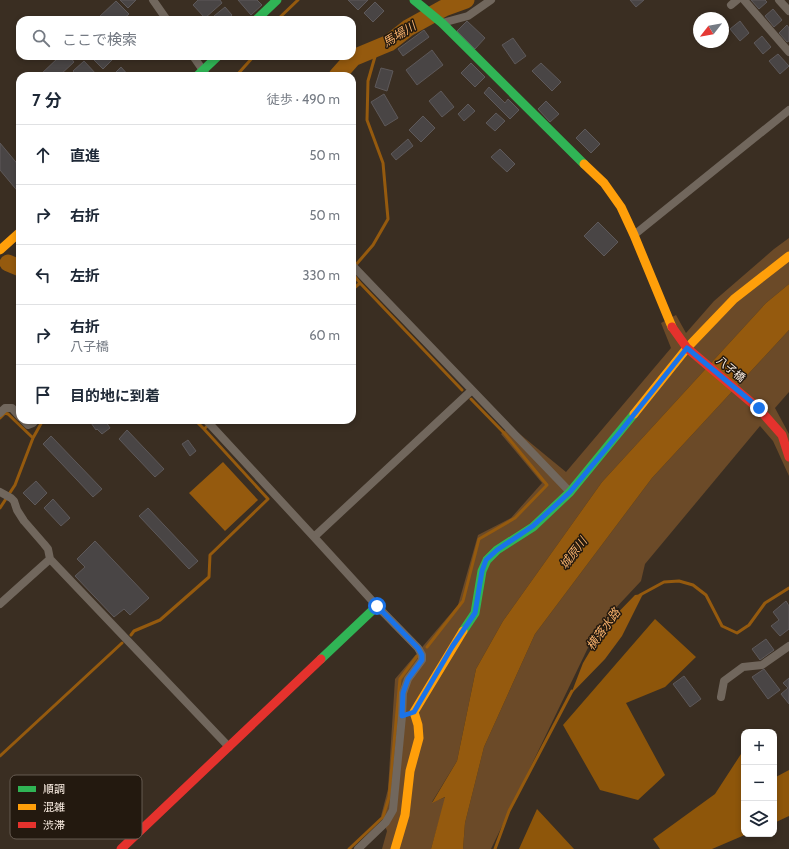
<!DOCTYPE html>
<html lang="ja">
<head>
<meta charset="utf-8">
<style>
	body { margin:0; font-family:Cabin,"Noto Sans JP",sans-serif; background:#f6f6f7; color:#1f2937 }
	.controls { position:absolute; right:12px; bottom:12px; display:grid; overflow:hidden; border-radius:8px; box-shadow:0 2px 6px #0003 }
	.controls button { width:36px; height:36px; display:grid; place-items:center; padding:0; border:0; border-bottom:1px solid #e0e1e3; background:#fff; color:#1f2937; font:20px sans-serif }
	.compass { position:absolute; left:693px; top:12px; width:36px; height:36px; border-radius:50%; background:#fff; box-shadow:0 2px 6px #0003; rotate:239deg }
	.stop { position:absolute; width:12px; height:12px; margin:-9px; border:3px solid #1a73e8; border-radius:50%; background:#fff }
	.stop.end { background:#1a73e8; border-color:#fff; box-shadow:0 1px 4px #0008 }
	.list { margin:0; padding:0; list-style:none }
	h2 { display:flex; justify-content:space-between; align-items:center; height:52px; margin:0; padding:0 16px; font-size:17px }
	h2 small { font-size:13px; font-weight:400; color:#747a83 }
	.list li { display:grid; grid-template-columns:26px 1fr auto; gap:12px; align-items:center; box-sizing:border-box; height:60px; padding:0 16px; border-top:1px solid #e0e1e3 }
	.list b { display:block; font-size:15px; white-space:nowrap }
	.list p { margin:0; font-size:13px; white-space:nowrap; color:#747a83 }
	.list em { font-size:13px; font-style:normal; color:#747a83 }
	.icon { flex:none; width:22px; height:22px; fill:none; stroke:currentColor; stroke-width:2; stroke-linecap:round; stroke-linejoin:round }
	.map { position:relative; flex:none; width:789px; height:849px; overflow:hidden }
	.search { position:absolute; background:#fff; box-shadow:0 2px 6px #0003; left:16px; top:16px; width:340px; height:44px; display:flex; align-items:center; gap:10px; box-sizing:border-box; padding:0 14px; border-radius:12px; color:#747a83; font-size:15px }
	.panel { position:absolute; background:#fff; box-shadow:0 2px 6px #0003; left:16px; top:72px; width:340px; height:352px; border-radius:12px }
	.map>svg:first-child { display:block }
	.green { fill:#6b4a28 }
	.forest { fill:#8e560a }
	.water { fill:#955a0e }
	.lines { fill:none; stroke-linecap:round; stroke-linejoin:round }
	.stream { stroke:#955a0e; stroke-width:3 }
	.river { stroke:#955a0e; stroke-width:17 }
	.building { fill:#494545; stroke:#5e595a }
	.street { stroke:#71675d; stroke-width:8 }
	.fast { stroke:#30b455; stroke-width:9 }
	.slow { stroke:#ff9f0a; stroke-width:9 }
	.jam { stroke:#e5322d; stroke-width:9 }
	.route { stroke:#1a73e8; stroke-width:5 }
	.labels { text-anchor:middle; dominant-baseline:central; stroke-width:3; stroke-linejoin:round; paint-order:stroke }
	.street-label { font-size:11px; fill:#fff2e7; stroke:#23190f }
	.water-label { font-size:12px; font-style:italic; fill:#f6b06b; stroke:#23190f }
	.key { fill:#23190f; stroke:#655a50; stroke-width:1 }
	.key-label { font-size:11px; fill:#fff2e7 }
</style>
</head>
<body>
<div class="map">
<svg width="789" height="849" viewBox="0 0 789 849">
	<rect width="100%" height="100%" fill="#3a2e22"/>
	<path class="green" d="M789 238V284L766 303 602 482 503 621 476 669 457 761 432 802 446 797 431 849H382L387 831 381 816 388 789 395 679 458 605 478 535 511 518 542 483 501 434 510 426 566 472 671 348 661 323 676 315 686 333 714 301 774 249Z
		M789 330V392L775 408 789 434V476L773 441 760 426 645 564 641 581 598 627 491 849H463L465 823 484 747 535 634 652 478Z"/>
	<path class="forest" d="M655 619 696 657 665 687 626 703 665 775 638 800 600 790 563 725Z
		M741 754 744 758V834H747L712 849H660L653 839 715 794Z
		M789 770V816L774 823V778Z
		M537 809 574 849H519Z"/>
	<path class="water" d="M789 284V330L652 478 535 634 484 747 465 823 463 849H431L445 797 432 803 457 761 476 669 503 621 602 482 766 303Z
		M223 462 258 500 225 531 189 493Z
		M643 594 622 636 605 659 571 694 583 663 605 626 635 595Z"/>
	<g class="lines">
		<path class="stream" d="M277 20 298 0
			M236 76 254 56
			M354 267 373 245 388 219 383 163 367 120 368 81 376 53 389 43
			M352 273 360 283 352 290
			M360 283 462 390
			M0 418 5 413 8 414 33 438
			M195 420 204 429
			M0 508 15 485 33 438 43 420
			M640 595 664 582 679 581 693 585 706 595 722 626 737 633 749 625 765 603 789 588
			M131 635 134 631 160 620 209 577 210 555 268 499 204 429 214 420
			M427 647 463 601 479 539 515 518 547 485 505 434 471 399
			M0 756 122 643
			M349 849 383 817 389 797 400 679 417 656
			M495 849 509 811 572 691"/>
		<path class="river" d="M337 76 353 58 389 43 408 28 444 8 466 0
			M8 263 20 268"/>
	</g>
	<path class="building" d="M120 0H136L128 8Z
		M198 0H220L222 3 205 18 193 5Z
		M238 0H257L262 5 251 15Z
		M348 0H368L358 10Z
		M630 0H644L636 7Z
		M751 0H765L767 2 759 9Z
		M116 1 129 14 122 20H100L98 18Z
		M375 2 384 11 373 22 364 13Z
		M225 7 232 15 227 20H218L214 16Z
		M773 9 782 20 774 27 765 16Z
		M467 21 485 38 475 49 457 31Z
		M740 21 749 33 740 41 730 29Z
		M787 25 789 28V41L787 42 779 33Z
		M424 30 429 37 403 56 398 49Z
		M762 36 771 47 763 54 754 43Z
		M513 38 526 56 515 64 502 45Z
		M432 50 443 65 417 85 406 70Z
		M778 54 789 66 780 74 769 61Z
		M60 56H69L74 62 59 76H39Z
		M94 56H116L103 69 92 58Z
		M84 61 97 75 96 76H78L73 71Z
		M471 63 485 77 475 87 461 73Z
		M541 63 561 82 552 91 532 71Z
		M121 67 129 76H112Z
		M381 68 393 71 387 91 375 87Z
		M489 87 505 103 508 99 519 110 510 119 484 93Z
		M441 91 454 107 442 117 429 101Z
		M384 94 398 118 385 126 371 102Z
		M546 101 559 114 550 122 538 109Z
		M468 104 475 111 464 121 458 114Z
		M496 113 505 121 495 131 486 123Z
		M423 116 435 128 421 142 409 130Z
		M585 129 600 144 591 153 576 138Z
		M408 139 413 146 396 160 391 154Z
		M0 143 20 167V194L0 170Z
		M500 149 515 164 507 172 491 157Z
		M598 222 618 242 604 256 584 236Z
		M89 420H109L106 422 110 428 102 434 97 429 96 430Z
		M127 430 164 469 155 477 119 439Z
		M51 436 102 489 93 497 43 444Z
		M188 440 196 451 190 456 182 444Z
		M36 481 47 493 35 505 23 493Z
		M53 499 70 518 61 526 44 508Z
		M148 508 198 561 189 569 139 516Z
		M95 541 149 598 130 615 124 609 114 617 75 576 85 567 77 559Z
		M786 601 789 606V629L780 636 771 626 779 620 773 612Z
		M766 639 774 650 760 660 752 649Z
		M764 669 780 690 768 699 752 677Z
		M684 676 701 699 690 707 673 684Z
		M789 678V704L781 694 788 688 783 683Z"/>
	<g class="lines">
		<path class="street" d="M153 0 167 20
			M744 0 789 52
			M779 0 789 11
			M731 5 737 0
			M442 23 468 16 491 0
			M193 56 207 76
			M634 235 789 110
			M352 265 570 492
			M0 413 5 408H12L20 417
			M23 420 28 425 33 423 36 420
			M206 420 314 537 377 606 418 648 422 655V660L408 679 403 693 402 716 393 810 386 822 358 849
			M0 492 11 498 14 501 17 510 24 521 44 544 48 549 50 559 229 747
			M314 537 472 390
			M0 604 50 559
			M721 697 724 681 743 667 762 665 789 646"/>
		<path class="fast" d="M414 0 442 23 584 164
			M256 20 277 0
			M197 76 218 56
			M463 631 475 613 482 571 487 560 497 550 533 527 570 492 634 414
			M321 659 377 606"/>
		<path class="slow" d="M584 164 604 183 621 207 634 235 672 327
			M0 250 20 232
			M634 414 687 348 734 299 789 256
			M395 849 405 815 410 771 419 738 418 725 414 712 463 631"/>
		<path class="jam" d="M672 327 687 348 759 409 782 435 789 457
			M121 849 321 659"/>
	</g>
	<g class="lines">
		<path class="route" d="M377 606 418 648 422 655V660L408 679 403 693 402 716 414 712 452 647 475 613 482 571 486 560 497 550 533 526 570 492 620 432 687 348 759 408"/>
	</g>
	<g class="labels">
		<g class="street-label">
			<text transform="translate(731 369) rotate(40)">八子橋</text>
		</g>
		<g class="water-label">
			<text transform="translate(399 34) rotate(-32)">馬場川</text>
			<text transform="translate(573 553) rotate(-53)">城原川</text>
			<text transform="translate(603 629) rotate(-54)">横落水路</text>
		</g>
	</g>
	<rect x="10" y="775" width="132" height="64" rx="6" class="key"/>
	<rect x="18" y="786" width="18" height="6" fill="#30b455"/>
	<rect x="18" y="804" width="18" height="6" fill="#ff9f0a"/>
	<rect x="18" y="822" width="18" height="6" fill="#e5322d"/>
	<g class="key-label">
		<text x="43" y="793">順調</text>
		<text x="43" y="811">混雑</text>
		<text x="43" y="829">渋滞</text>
	</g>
</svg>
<div class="controls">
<button>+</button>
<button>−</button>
<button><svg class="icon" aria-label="layers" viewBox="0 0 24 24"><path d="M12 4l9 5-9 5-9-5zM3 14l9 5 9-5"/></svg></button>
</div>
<svg class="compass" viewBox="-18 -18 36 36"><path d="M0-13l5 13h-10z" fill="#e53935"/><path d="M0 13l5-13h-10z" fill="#747a83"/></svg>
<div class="stop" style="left:377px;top:606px"></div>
<div class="stop end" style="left:759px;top:408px"></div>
<div class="search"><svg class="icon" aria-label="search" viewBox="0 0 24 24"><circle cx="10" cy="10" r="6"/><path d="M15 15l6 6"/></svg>ここで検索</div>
<section class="panel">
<h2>7 分<small>徒歩 · 490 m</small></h2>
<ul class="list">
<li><svg class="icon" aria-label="ahead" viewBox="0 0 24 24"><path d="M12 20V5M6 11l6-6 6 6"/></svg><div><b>直進</b></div><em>50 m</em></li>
<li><svg class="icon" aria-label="right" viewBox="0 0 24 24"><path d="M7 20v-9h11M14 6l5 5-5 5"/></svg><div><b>右折</b></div><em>50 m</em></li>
<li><svg class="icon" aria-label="left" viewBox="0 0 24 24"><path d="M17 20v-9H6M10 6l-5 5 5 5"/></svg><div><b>左折</b></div><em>330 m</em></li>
<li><svg class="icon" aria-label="right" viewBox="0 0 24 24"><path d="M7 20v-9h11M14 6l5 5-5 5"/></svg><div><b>右折</b><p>八子橋</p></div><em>60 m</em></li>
<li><svg class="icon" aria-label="arrive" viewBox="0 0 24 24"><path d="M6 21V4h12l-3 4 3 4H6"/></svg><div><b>目的地に到着</b></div></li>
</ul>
</section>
</div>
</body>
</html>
